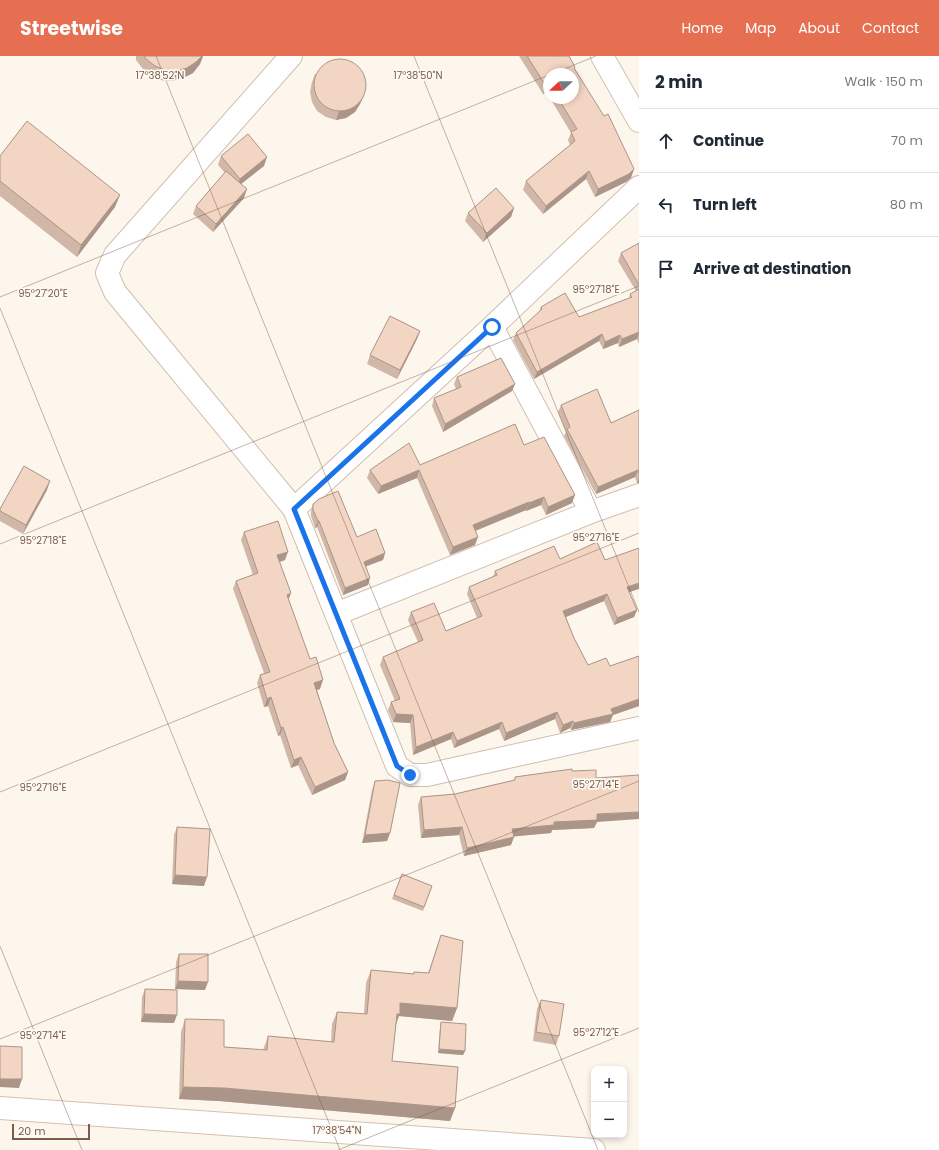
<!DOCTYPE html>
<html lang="en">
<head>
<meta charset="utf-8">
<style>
	body { margin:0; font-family:Poppins,sans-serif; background:#f2f2f3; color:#1f2937 }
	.controls { position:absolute; right:12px; bottom:12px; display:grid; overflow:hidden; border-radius:8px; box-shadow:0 2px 6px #0003 }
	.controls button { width:36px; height:36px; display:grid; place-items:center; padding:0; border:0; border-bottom:1px solid #e0e1e3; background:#fff; color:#1f2937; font:20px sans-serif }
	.compass { position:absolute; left:543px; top:12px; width:36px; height:36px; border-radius:50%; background:#fff; box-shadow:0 2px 6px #0003; rotate:248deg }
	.scale { position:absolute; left:12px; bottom:10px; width:78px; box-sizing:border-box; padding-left:4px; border:2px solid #7a5c4d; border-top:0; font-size:11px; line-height:14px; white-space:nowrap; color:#7a5c4d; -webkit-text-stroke:3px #fffaf3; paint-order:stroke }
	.stop { position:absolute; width:12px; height:12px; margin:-9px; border:3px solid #1a73e8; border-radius:50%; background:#fff }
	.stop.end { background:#1a73e8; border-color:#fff; box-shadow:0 1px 4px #0008 }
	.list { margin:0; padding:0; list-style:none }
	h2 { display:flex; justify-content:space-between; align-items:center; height:52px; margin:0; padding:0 16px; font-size:17px }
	h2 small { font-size:13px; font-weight:400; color:#747a83 }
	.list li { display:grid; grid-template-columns:26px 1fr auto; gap:12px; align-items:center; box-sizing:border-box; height:64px; padding:0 16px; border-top:1px solid #e0e1e3 }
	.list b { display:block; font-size:15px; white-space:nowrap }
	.list em { font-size:13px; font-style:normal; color:#747a83 }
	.icon { flex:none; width:22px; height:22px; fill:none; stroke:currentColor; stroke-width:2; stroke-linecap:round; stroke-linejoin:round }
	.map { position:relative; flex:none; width:639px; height:1094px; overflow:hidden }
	header { display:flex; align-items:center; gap:24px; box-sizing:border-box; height:56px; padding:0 20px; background:#e76f51; color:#fff }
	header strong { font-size:19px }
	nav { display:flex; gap:22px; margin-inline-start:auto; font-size:14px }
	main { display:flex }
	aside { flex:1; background:#fff }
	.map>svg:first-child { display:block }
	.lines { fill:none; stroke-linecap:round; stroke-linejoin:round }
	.street-casing { stroke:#d1beb0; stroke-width:24 }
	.secondary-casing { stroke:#d6c0b0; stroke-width:24 }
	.street { stroke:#fff; stroke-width:22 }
	.secondary { stroke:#fff; stroke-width:22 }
	.wall { fill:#d1b7a8 }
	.shaded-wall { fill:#aa9588 }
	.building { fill:#f3d5c3; stroke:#aa9588 }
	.route { stroke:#1a73e8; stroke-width:5 }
	.ticks { fill:none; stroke:#7a5c4d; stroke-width:1; stroke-opacity:0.45 }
	.ticks-label { font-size:10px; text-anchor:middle; fill:#7a5c4d; stroke:#fffaf3; stroke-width:3.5; stroke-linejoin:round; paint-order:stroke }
</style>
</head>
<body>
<header>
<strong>Streetwise</strong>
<nav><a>Home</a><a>Map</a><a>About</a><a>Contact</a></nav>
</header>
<main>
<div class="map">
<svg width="639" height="1094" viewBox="0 0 639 1094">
	<rect width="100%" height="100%" fill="#fdf6ec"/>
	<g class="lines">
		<defs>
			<path id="street" d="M291 0 115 199 107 217 115 236 294 453 397 710 410 719H427L639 672
				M492 271 591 456
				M294 453 492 271 639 131
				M336 558 591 456 639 439"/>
			<path id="secondary" d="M602 0 639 65
				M0 1052 594 1094"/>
		</defs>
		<use href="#street" class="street-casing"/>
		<use href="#secondary" class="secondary-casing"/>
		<use href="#street" class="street"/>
		<use href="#secondary" class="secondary"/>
	</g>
	<path class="wall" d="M136 0H203L200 8 193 17 183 22 172 25 161 24 151 21 143 13 136 4Z
		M519 0H569L575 13 631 122 626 126 595 141 586 123 543 158 523 134 526 125 570 89 568 84 571 77 550 42H573L549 18V41L546 36 543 38Z
		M315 18 364 39 360 48 355 56 346 62 336 64 326 61 317 55 312 46 310 36 312 26Z
		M0 100 115 151 77 201 0 140Z
		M221 100 264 110 241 128 244 142 213 176 193 158 196 150 225 117 218 109Z
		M514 152 511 161 483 186 465 165 468 157Z
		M639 187V288L637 283 619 291 618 287 603 293 599 285 534 323 513 284 516 277 539 256 541 251 579 261 629 243 630 238 636 235 618 205 621 197Z
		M420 275 417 283 397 323 367 308 370 299Z
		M457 321 515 328 512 335 443 376 432 350 434 342 456 333 454 328Z
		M561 349 611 367 639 354V427H637L635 421 596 438 564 380 566 376 558 356Z
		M524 389 572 447 546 459 541 449 526 455V454L475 475V489L450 499 417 422 378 438 367 422 370 414 420 409Z
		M47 434 23 478 0 465V453Z
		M313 448 357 481 385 497 383 504 365 511 368 529 343 539 317 471 315 472 311 460V455Z
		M244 476 285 504 279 506 289 545 320 633 317 634 334 687 348 716 345 724 312 739 298 709 291 712 280 679 278 680 268 650 264 651 257 627 260 619 264 617 233 533 236 525 253 519 241 484Z
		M560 503 605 504 629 537 637 554 634 561 614 569 604 545 566 561 574 582 588 609 610 610 639 600V650L613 659 610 666 571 674 570 672 560 677 555 663 504 685 499 673 454 692 451 683 413 699 410 667 393 666 388 654 391 646 395 645 380 609 383 601 418 586 408 564 411 556 446 575 477 562 467 538 469 531 493 521 495 515Z
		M572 715 597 766 594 772 552 774 551 777 514 780 511 789 464 800 459 779 421 782 418 749 421 741 455 738 514 724 515 721Z
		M375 725 390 777 387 785 362 787 372 734Z
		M177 771 204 830 172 828 174 779Z
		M402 818 432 830 423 855 392 843Z
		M441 879 457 952 452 965 399 960 396 969 392 1005 455 1052 450 1065 219 1045 179 1043 181 976 185 963 224 991 263 994 268 980 331 986 332 968 337 956 364 958 366 927 371 914 413 918 414 916 428 917Z
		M179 898 205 934 175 933 176 906Z
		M145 933 174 967 141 966 142 941Z
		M541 944 559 980 556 989 533 985 537 953Z
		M441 966 465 995 463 999 438 997 440 971Z"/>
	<path class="shaded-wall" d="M202 0H203L200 8 193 17 183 22 172 25 161 24 165 14Z
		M549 28 546 36 543 38 546 30Z
		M364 39 360 48 355 56 346 62 336 64 339 55Z
		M267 101 264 110 236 132 240 123Z
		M634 113 631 122 626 126 595 141 598 133Z
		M589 115 586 123 543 158 546 150Z
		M247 133 244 142 213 176 216 168Z
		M120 139 115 151 77 201 81 189Z
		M514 152 511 161 483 186 487 177Z
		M420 275 417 283 397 323 400 314Z
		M639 276 637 283 619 291 622 283Z
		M602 278 599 285 534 323 537 316Z
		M620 279 618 287 603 293 605 286Z
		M515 328 512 335 443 376 445 368Z
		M419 414 417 422 378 438 381 430Z
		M638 414 635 421 596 438 598 431Z
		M639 422V427H637Z
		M50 425 47 434 23 478 26 469Z
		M575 439 572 447 546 459 548 451Z
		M544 441 541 449 526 455 529 447Z
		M529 446 526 454 470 477 473 469Z
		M318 465H319L317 471 315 472Z
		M478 481 475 489 450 499 453 491Z
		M288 496 285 504 274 508 277 499Z
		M385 497 383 504 361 512 364 506Z
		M370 522 368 529 343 539 345 532Z
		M639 527V533L624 538 627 531Z
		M291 537 288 545 287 539Z
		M607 538 604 545 561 563 563 555Z
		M637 554 634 561 614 569 617 562Z
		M323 624 320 633 311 636 314 627Z
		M271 641 268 650 264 651 267 643Z
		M639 643V650L613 659 610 666 571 674 574 667 611 653Z
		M557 656 555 663 504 685 506 677Z
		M396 658 413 659 410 667 393 666Z
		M573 665 570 672 560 677 563 669Z
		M502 666 499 673 454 692 457 685Z
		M283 671 280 679 278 680 281 672Z
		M453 676 451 683 413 699 416 691Z
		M301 701 298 709 291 712 294 704Z
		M348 716 345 724 312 739 315 731Z
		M639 756V763L597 766 594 772 552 774 551 777 509 781 512 773 597 758Z
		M462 771 459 779 421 782 424 774Z
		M390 777 387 785 362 787 365 779Z
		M514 781 511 789 464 800 467 792Z
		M175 819 207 821 204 830 172 828Z
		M178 925 208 926 205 934 175 933Z
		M400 947 457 952 452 965 399 960 395 970H392Z
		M144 958 177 959 174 967 141 966Z
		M439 993 465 995 463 999 438 997Z
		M0 1023H22L19 1032 0 1031Z
		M183 1031 224 1032 455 1052 450 1065 219 1045 179 1043Z"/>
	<path class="building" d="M144 0H202L196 6 187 12 176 15 165 14 155 10 146 3Z
		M527 0H569L575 11 574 12 604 60 608 58 634 113 629 118 598 133 589 115 546 150 526 125 575 85 571 76 577 73 558 42H573V18H549V28L546 30Z
		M314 29a26 26 0 1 1 52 0a26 26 0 1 1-52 0Z
		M27 65 120 139 81 189 0 125V100Z
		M248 78 267 101 240 123 221 100Z
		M226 115 247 133 216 168 196 150Z
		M496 132 514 152 487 177 468 157Z
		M639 187V229L621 197Z
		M639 233V276L622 283 620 279 605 286 602 278 537 316 516 277 542 253 541 251 565 237 579 261 632 241 630 238Z
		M390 260 420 275 400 314 370 299Z
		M501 302 515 328 445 368 434 342 461 331 457 321Z
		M597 333 611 367 639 354V418L638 414 598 431 567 373 570 371 561 349Z
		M515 368 524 389 544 381 575 439 548 451 544 441 529 447V446L473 469 478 481 453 491 419 414 381 430 370 414 409 387 420 409Z
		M24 410 50 425 26 469 0 455V453Z
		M338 435 357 481 376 473 385 497 364 506 370 522 345 532 319 465H318L313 454V448L319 443Z
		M278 465 288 496 277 499 291 537 287 539 310 603 316 601 323 624 314 627 334 687 348 716 315 731 301 701 294 704 283 671 281 672 271 641 267 643 260 619 270 616 236 525 258 517 244 476Z
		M597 486 605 504 639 492V527L627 531 637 554 617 562 607 538 563 555 574 582 588 609 606 602 610 610 639 600V643L611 653 613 658 574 667 573 665 563 669 557 656 506 677 502 666 457 685 453 676 416 691 413 659 396 658 391 646 400 643 383 601 423 584 411 556 434 547 446 575 482 560 469 531 497 519 495 515 554 490 560 503Z
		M572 713V715L596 714V722L639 719V756L597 758V764L554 766V769L512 773 514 781 467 792 462 771 424 774 421 741 455 738 515 724V721Z
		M388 724 400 727 390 777 365 779 375 725Z
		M177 771 210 773 207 821 175 819Z
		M402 818 432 830 424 851 394 839Z
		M441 879 463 885 457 952 400 947V958H397L392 1005 458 1011 455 1052 224 1032 183 1031 185 963 224 964V991L267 994 268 980 334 986 337 956 367 958 371 914 414 918V916L429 917Z
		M179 898H208V926L178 925Z
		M145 933 177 934V959L144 958Z
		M541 944 564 948 559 980 536 976Z
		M441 966 466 968 465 995 439 993Z
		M0 990 22 991V1023H0Z"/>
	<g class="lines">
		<path class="route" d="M410 719 397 710 294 453 492 271"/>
	</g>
	<path class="ticks" d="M156 0 598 1094M414 0 639 556M552 18 596 0M0 241 549 19M0 252 340 1094M0 488 639 230M0 736 639 477M0 890 82 1094M0 983 639 725M338 1094 639 972"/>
	<g class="ticks-label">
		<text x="160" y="23">17°38'52"N</text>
		<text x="418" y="23">17°38'50"N</text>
		<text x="596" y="237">95°27'18"E</text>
		<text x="43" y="241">95°27'20"E</text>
		<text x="596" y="485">95°27'16"E</text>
		<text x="43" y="488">95°27'18"E</text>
		<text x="596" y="732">95°27'14"E</text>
		<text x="43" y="735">95°27'16"E</text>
		<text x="596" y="980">95°27'12"E</text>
		<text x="43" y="983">95°27'14"E</text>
		<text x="337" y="1078">17°38'54"N</text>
	</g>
</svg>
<div class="controls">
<button>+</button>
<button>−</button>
</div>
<svg class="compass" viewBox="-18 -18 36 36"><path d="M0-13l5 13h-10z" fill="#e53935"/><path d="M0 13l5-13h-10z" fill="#747a83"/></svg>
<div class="scale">20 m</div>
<div class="stop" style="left:492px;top:271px"></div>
<div class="stop end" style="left:410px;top:719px"></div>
</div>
<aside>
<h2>2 min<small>Walk · 150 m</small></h2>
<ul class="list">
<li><svg class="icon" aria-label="ahead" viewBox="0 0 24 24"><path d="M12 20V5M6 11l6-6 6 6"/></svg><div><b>Continue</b></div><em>70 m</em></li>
<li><svg class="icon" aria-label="left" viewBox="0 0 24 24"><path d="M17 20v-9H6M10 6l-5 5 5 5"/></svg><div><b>Turn left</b></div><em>80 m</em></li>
<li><svg class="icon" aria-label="arrive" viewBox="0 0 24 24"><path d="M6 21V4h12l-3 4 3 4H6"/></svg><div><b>Arrive at destination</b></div></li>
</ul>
</aside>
</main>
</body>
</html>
